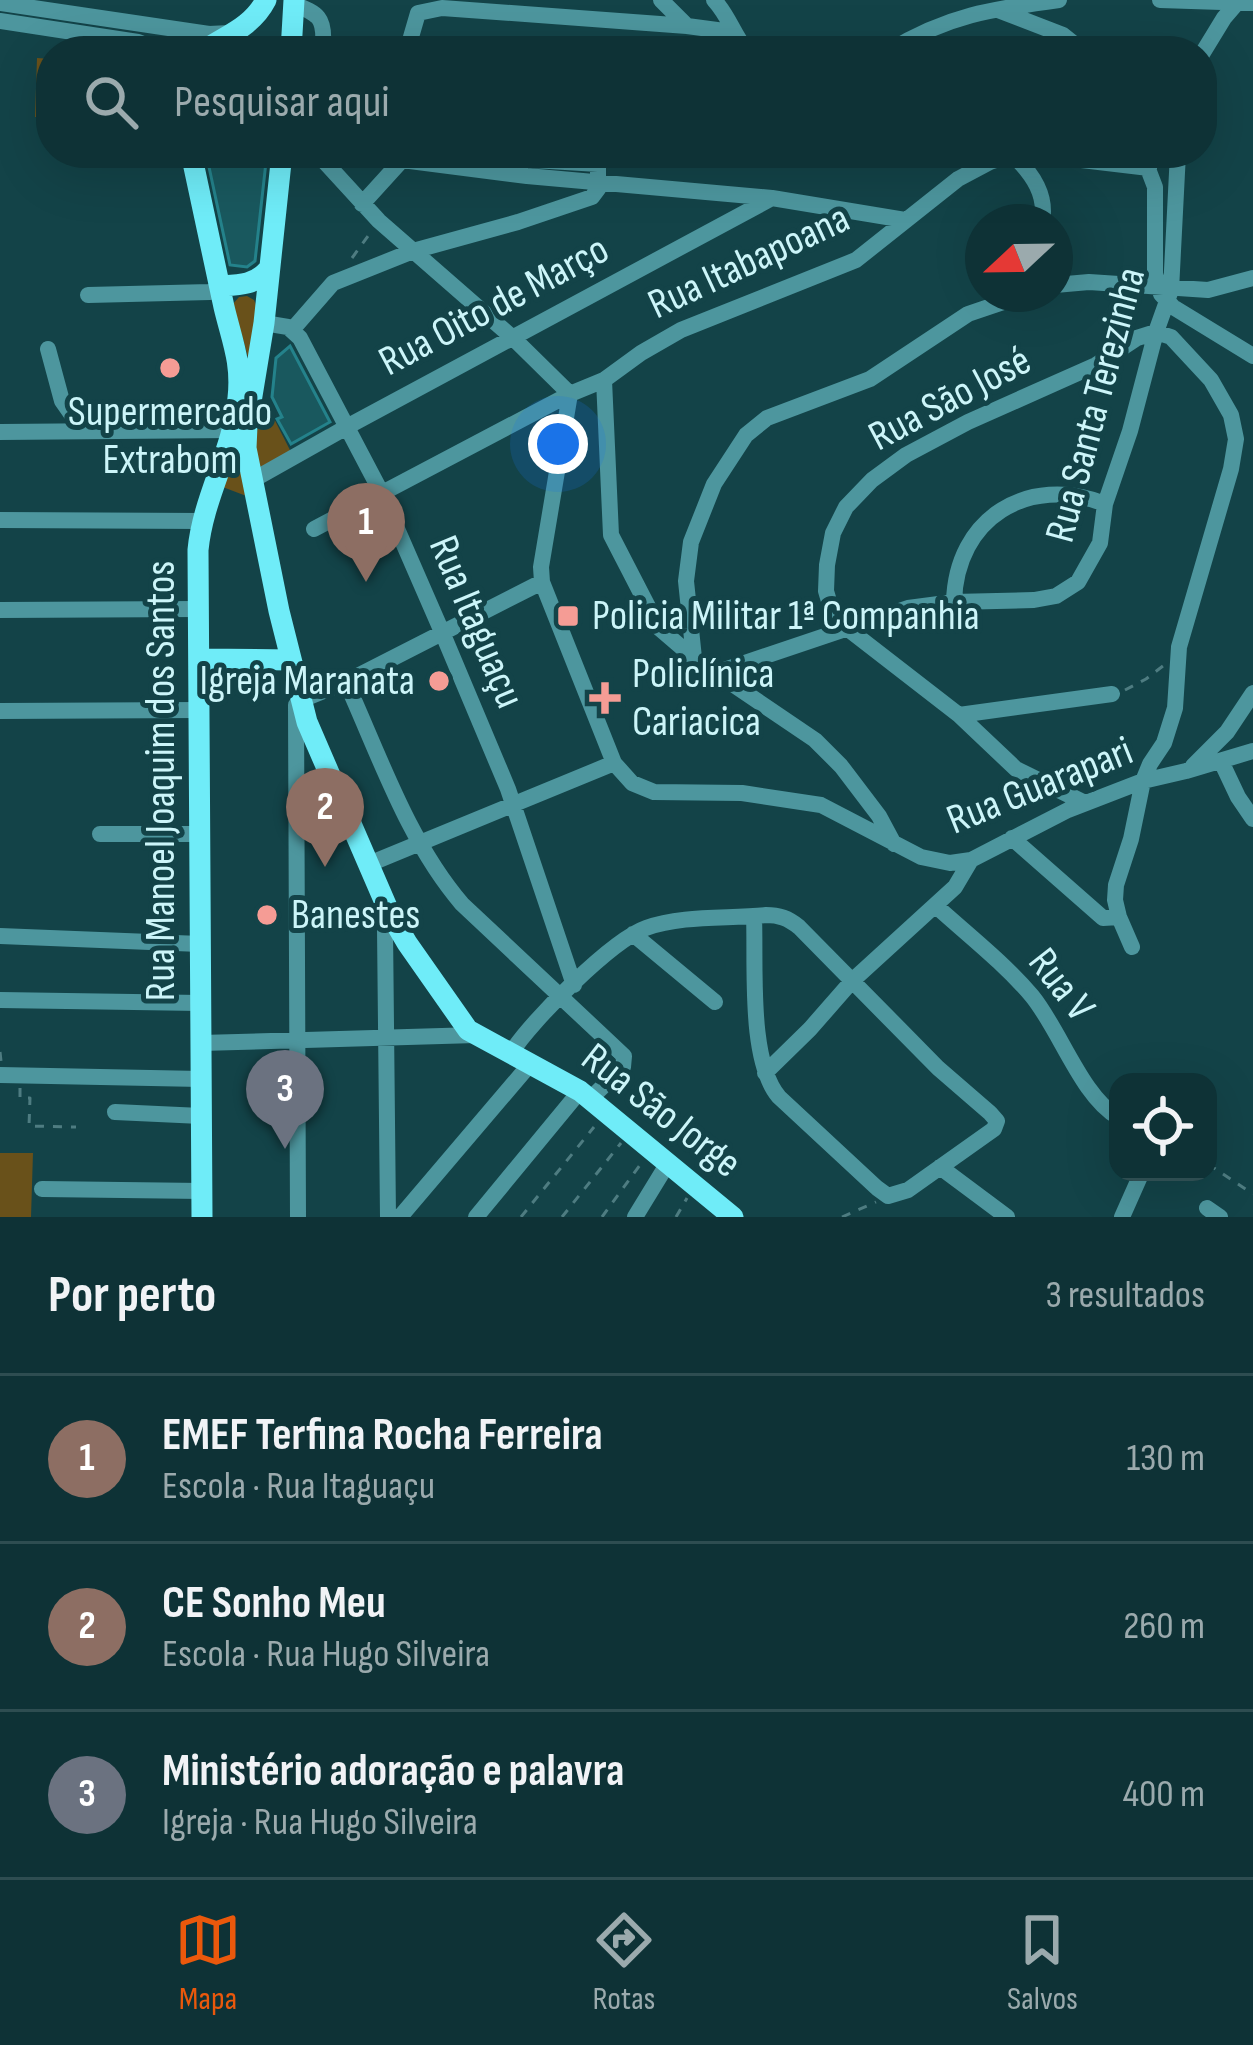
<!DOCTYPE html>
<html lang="pt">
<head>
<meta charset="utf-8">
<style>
	body { margin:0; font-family:"Sofia Sans Condensed",sans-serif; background:#1c3e42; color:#f1f3f6 }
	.controls { position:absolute; right:36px; bottom:36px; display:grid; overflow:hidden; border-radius:24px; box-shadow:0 12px 48px #0002 }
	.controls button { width:108px; height:108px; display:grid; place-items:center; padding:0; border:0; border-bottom:3px solid #2e4d51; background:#0e3236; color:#f1f3f6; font:60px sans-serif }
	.compass { position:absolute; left:965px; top:204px; width:108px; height:108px; border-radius:50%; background:#0e3236; box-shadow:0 12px 48px #0002; rotate:248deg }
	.you { position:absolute; left:558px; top:444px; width:42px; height:42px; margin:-30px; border:9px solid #fff; border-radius:50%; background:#1a73e8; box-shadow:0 0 0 18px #1a73e833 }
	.badge { display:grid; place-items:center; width:78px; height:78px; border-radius:50%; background:#ea580c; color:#fff; font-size:39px; font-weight:700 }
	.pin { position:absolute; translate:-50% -99px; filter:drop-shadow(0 3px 6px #0008) }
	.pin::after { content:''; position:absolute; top:63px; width:42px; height:36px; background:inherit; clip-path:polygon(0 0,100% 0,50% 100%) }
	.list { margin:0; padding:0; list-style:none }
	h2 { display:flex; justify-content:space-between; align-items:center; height:156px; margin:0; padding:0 48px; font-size:51px }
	h2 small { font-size:39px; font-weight:400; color:#9baaad }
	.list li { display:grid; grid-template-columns:78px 1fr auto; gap:36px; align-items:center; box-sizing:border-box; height:168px; padding:0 48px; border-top:3px solid #2e4d51 }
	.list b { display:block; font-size:45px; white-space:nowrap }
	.list p { margin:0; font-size:39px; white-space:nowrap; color:#9baaad }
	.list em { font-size:39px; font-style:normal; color:#9baaad }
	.icon { flex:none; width:66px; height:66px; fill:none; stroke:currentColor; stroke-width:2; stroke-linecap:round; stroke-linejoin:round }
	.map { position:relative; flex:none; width:1253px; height:1217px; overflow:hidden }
	.search { position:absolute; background:#0e3236; box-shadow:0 12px 48px #0002; left:36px; right:36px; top:36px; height:132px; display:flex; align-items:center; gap:30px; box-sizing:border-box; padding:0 42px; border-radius:48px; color:#9baaad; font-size:45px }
	.sheet { height:660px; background:#0e3236 }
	nav { display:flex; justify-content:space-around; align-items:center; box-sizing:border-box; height:168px; border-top:3px solid #2e4d51; background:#0e3236; font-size:33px; color:#9baaad }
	nav a { display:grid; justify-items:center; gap:6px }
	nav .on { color:#ea580c }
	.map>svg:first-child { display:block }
	.green { fill:#69511a }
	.building { fill:#19585e; stroke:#24828b; stroke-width:3 }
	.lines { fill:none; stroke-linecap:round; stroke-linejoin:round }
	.path { stroke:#4e7c81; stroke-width:3; stroke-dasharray:9 9; stroke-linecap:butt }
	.minor { stroke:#4d969e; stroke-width:16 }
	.major { stroke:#6fecf8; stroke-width:21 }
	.poi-dot { fill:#f59c95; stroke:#134348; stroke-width:4.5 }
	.labels { text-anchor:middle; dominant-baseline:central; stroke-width:10; stroke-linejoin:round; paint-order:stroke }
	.street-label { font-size:42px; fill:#ccf5f9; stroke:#134348 }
	.poi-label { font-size:42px; fill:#ccf5f9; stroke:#134348; text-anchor:start }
</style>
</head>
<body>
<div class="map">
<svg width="1253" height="1217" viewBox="0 0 1253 1217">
	<rect width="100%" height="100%" fill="#134348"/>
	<path class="green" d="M37 58 51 59V118L35 117Z
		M247 296 254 300 257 307 249 497 220 486 249 361 242 335 233 313V304L239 297Z
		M264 399 291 452 263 468 251 460Z
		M0 1153H33L31 1217H0Z"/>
	<path class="building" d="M206 153H267L255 261 247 267 230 265Z
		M290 346 330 422 291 444 277 419 282 417 272 397 276 358Z"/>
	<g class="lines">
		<path class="path" d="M352 258 371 232
			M1125 690 1146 679 1163 666
			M0 1052 1 1061
			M20 1088V1098H30L29 1126 76 1127
			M1208 1164 1253 1194
			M521 1217 594 1127
			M562 1217 621 1143
			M602 1217 640 1165
			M676 1217 687 1198
			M842 1217 876 1202"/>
		<path class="minor" d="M661 0 687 26
			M714 0C729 16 733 34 747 51
			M1160 0 1253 3
			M0 3 209 34 230 33
			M294 4C318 14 325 17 323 45L317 51
			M998 10 1063 35 1083 51
			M0 21 138 42 161 51
			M410 51 411 37 418 13 442 8 687 26 732 32
			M889 51C948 15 992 9 1059 0
			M1202 54 1224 18 1236 4
			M1142 153 1155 187V274L1161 294 1173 307 1253 356
			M1014 156C1033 175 1047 195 1042 222
			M348 158 402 160 527 176 772 198 905 220
			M533 160 598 164
			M324 161 379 221 513 338 570 394 541 567 542 582 614 763 632 783 654 792 742 793 821 805 921 857 950 863 971 860 1068 810 1143 781 1186 771 1253 751
			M362 204 402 160
			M1055 285 1089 282 1208 290 1253 278
			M88 295 210 292 221 286
			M264 323 288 327 300 338 381 492 442 632 508 789 574 985
			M292 330 333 283 413 251 518 222 592 197 598 189V153
			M48 349 62 401 83 431
			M604 380 611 535 659 628 694 658 815 740 841 766 879 816 894 844
			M0 432 232 430
			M251 481 354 423 772 198
			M0 520 203 521
			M314 529 570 394 604 380 641 353 681 330 856 260 958 179 990 162 1008 156 1031 154 1149 168
			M954 602C956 518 1028 474 1105 504
			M0 610 198 609
			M694 658 686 581 691 542 714 484 746 435 767 418 870 379 968 314 1027 294
			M715 673 908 608 954 602 1034 600 1056 596 1078 582 1100 543 1105 504 1130 431 1156 332 1171 290 1178 153
			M346 682C380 757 408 841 462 904L624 1056 623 1067 590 1099
			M0 711 199 710
			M959 715 1112 694
			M1221 761 1238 797 1253 819
			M1193 766 1227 732 1253 693
			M1085 803 1016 769 959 715 848 629 831 608 826 591 827 565 833 533 846 507 872 480 906 455 968 422 1096 365 1137 338 1156 332 1171 337 1211 380 1231 415 1236 439 1231 469 1179 647 1175 708 1164 743 1150 764 1143 781 1131 839 1116 885 1115 900 1119 917 1132 947
			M100 834H199
			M1012 838 1103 918 1119 917
			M369 864 614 763
			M936 906C968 935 1004 963 1032 996 1060 1030 1082 1097 1118 1117
			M633 934 715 1002
			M0 936 200 944
			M0 1000 200 1003
			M201 1043 476 1035
			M511 1053C530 1022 612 940 646 928 682 915 727 919 766 915 779 915 788 918 799 927L938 1068 990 1113 997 1121 994 1129 908 1190 888 1196 877 1188 779 1097C748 1061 756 964 754 916
			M765 1073 810 1029 852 981 955 887 971 860
			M0 1075 201 1079
			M115 1112 201 1116
			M940 1167 1007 1217
			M42 1189 202 1191
			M1207 1208 1220 1217
			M298 1217 296 705 301 700 346 682 542 582
			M388 1217 385 929 390 914
			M400 1217 531 1063
			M476 1217 580 1091
			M635 1217 668 1163
			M1122 1217 1142 1172"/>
		<path class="major" d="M203 51C227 35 252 27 266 0
			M291 51 294 0
			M191 153C202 204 213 256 224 307 232 341 242 362 238 398 233 451 203 497 198 550L202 1217
			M282 153 264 323 247 426 246 448 279 611 307 722 390 914 407 943 468 1030 580 1091 733 1217
			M221 286C239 285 255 285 268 270
			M199 659 291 660"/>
	</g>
	<g class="poi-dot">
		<circle cx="170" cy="368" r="12"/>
		<rect x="556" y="604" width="24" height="24" rx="6"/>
		<circle cx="439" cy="681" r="12"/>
		<path d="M599 680h12v12h12v12h-12v12h-12v-12h-12v-12h12z"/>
		<circle cx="267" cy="915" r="12"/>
	</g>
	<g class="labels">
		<g class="street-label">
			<text transform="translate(749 262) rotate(-25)">Rua Itabapoana</text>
			<text transform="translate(494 306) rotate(-28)">Rua Oito de Março</text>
			<text transform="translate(950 399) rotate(-28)">Rua São José</text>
			<text transform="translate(1096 405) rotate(-75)">Rua Santa Terezinha</text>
			<text transform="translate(476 622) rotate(67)">Rua Itaguaçu</text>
			<text transform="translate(161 781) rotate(-90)">Rua Manoel Joaquim dos Santos</text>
			<text transform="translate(1040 786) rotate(-22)">Rua Guarapari</text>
			<text transform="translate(1061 985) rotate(52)">Rua V</text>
			<text transform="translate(661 1111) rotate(38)">Rua São Jorge</text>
		</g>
		<g class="poi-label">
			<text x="170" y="412" text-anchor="middle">Supermercado<tspan x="170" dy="48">Extrabom</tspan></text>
			<text x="592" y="616">Policia Militar 1ª Companhia</text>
			<text x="632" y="674">Policlínica<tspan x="632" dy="48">Cariacica</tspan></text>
			<text x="415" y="681" text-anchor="end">Igreja Maranata</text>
			<text x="291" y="915">Banestes</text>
		</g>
	</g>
</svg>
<div class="controls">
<button><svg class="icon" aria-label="locate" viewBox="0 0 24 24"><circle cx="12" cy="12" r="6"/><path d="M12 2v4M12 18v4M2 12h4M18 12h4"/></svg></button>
</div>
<svg class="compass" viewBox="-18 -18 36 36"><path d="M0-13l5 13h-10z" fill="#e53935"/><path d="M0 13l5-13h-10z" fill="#9baaad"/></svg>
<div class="you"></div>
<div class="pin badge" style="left:366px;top:582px;background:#8d6e63">1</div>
<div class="pin badge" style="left:325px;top:867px;background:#8d6e63">2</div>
<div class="pin badge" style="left:285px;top:1149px;background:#6b7280">3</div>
<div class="search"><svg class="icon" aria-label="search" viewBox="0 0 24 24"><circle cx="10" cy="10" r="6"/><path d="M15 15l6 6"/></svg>Pesquisar aqui</div>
</div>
<section class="sheet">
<h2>Por perto<small>3 resultados</small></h2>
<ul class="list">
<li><span class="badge" style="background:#8d6e63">1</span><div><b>EMEF Terfina Rocha Ferreira</b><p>Escola · Rua Itaguaçu</p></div><em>130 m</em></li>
<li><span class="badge" style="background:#8d6e63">2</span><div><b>CE Sonho Meu</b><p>Escola · Rua Hugo Silveira</p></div><em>260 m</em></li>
<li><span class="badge" style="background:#6b7280">3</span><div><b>Ministério adoração e palavra</b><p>Igreja · Rua Hugo Silveira</p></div><em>400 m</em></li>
</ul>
</section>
<nav>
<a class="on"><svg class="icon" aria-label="map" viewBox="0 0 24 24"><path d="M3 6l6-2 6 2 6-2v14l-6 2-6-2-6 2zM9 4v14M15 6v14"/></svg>Mapa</a>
<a><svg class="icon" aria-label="directions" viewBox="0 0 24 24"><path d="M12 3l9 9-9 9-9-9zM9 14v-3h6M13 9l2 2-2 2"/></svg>Rotas</a>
<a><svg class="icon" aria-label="saved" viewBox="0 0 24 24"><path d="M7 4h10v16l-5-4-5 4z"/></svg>Salvos</a>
</nav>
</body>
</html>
